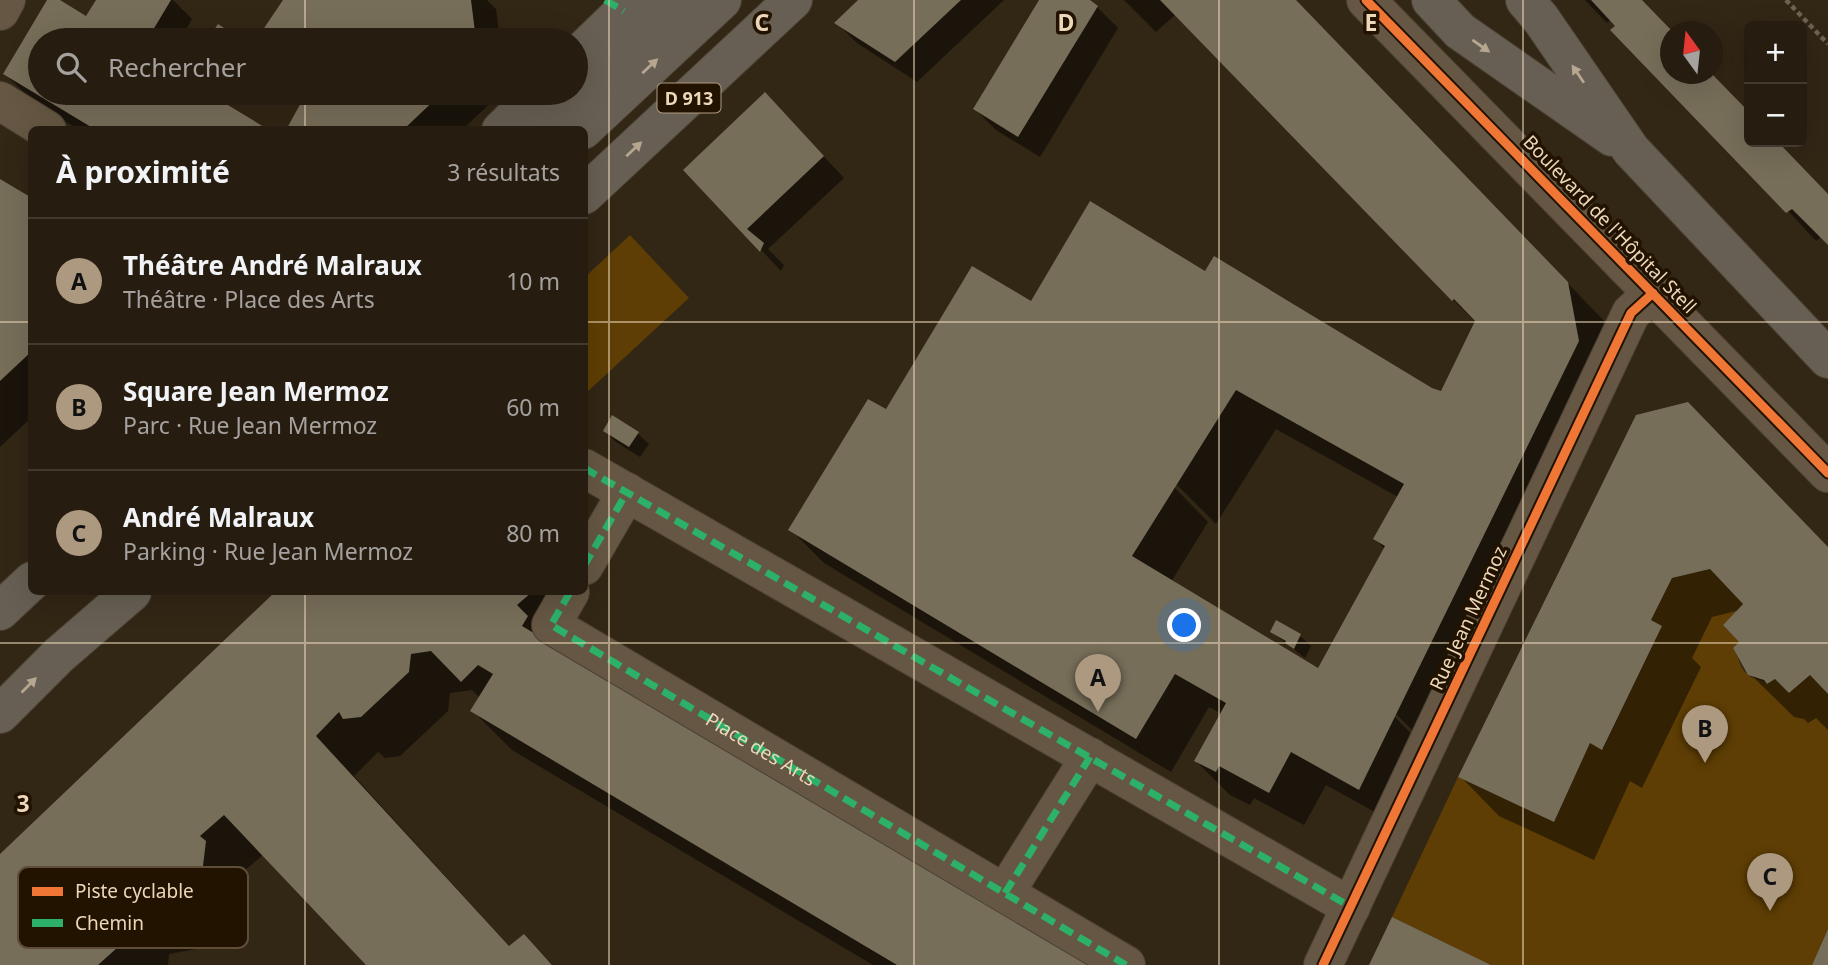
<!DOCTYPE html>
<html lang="fr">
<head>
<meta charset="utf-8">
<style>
	body { margin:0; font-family:"Noto Sans",sans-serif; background:#32291e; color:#f1f3f6 }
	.controls { position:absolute; right:21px; top:21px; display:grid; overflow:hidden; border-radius:10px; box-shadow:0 7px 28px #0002 }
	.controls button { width:63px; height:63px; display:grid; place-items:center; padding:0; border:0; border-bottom:2px solid #423a30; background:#261c10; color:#f1f3f6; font:35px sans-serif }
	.compass { position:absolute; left:1660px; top:21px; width:63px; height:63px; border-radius:50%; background:#261c10; box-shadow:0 7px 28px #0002; rotate:345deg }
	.you { position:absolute; left:1185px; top:626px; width:24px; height:24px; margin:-18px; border:5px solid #fff; border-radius:50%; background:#1a73e8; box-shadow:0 0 0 10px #1a73e833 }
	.badge { display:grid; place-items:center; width:46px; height:46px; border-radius:50%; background:#ac9980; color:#111; font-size:23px; font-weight:700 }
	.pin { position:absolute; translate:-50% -58px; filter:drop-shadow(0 2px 4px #0008) }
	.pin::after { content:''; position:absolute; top:37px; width:24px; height:21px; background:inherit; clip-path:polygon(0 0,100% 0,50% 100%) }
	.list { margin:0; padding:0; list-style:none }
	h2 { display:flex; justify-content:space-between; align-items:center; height:91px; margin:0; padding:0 28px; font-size:30px }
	h2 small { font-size:23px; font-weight:400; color:#a4a19f }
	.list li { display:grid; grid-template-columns:46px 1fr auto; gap:21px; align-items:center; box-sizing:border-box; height:126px; padding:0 28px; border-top:2px solid #423a30 }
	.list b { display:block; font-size:26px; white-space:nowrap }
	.list p { margin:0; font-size:23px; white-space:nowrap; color:#a4a19f }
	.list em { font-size:23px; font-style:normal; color:#a4a19f }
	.icon { flex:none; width:38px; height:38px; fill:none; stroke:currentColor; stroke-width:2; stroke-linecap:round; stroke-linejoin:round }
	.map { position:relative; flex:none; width:1828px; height:965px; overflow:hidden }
	.search { position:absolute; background:#261c10; box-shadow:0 7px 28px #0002; left:28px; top:28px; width:560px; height:77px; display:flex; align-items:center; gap:18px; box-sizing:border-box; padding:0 24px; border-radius:38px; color:#a4a19f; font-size:26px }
	.panel { position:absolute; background:#261c10; box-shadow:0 7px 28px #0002; left:28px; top:126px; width:560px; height:469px; border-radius:10px }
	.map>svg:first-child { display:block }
	.green { fill:#5e3e04 }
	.shadow { fill:#0007; fill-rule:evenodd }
	.building { fill:#776e59; fill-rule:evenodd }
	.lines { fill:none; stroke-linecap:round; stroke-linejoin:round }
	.minor-casing { stroke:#4b4132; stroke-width:40 }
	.major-casing { stroke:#4b4132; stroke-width:40 }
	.path { stroke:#6e6252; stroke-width:4.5; stroke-dasharray:5 3.5; stroke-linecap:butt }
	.minor { stroke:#655743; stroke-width:38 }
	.major { stroke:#675f53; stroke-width:38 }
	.quiet { stroke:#2db169; stroke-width:7; stroke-dasharray:14 7; stroke-linecap:butt }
	.cycleway-casing { stroke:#221200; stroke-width:13 }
	.cycleway { stroke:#f07635; stroke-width:9 }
	.oneway { fill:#b7a791 }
	.grid { fill:none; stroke:#edd7ba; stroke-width:2; stroke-opacity:0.55 }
	.labels { text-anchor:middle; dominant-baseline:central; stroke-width:7; stroke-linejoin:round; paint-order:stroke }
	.shield { fill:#221200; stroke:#b09c82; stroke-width:2 }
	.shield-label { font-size:18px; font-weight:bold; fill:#edd7ba }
	.street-label { font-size:19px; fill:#edd7ba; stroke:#221200 }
	.key { fill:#221200; stroke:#5f4d38; stroke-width:2 }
	.key-label { font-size:19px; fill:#edd7ba }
	.grid-label { font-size:23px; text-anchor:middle; font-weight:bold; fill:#edd7ba; stroke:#221200; stroke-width:7; stroke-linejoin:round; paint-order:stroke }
</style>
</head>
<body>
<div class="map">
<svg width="1828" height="965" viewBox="0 0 1828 965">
	<rect width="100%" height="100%" fill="#322615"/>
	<path class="green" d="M630 235 689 298 585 394V277Z
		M1710 569 1743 604 1723 625 1739 642 1733 648C1739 656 1739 667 1747 674 1753 680 1761 678 1767 684L1775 679 1789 693 1810 675 1828 694V929L1812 965H1491L1392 917 1458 777 1554 822 1590 743 1603 749 1662 626 1651 620 1672 578Z"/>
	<path class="shadow" d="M49 0H57L87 18 98 0H173L192 19 180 40H40V93H220L216 99 266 130H79L34 102 5 74Z
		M284 0H487L496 9 500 40H258Z
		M860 0H1004L917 82 857 43 837 23Z
		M1041 0H1086L1097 7 1118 28 1040 157 996 130 975 109Z
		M1124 0H1295L1607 324 1436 754 1391 709 1389 711 1429 752 1393 822 1326 785 1304 825 1254 798 1250 805 1230 795 1196 761 1222 714 1209 707 1171 772 824 563 790 529 887 412 1039 308 1206 273 1442 393 1476 323 1176 14 1156 32ZM1276 429 1398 497 1375 539 1385 549 1328 675 1171 582 1208 522 1174 487V482L1216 524Z
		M1585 0H1640L1671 74H1711L1749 113V142H1777L1828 195V242L1822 236 1816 241 1611 19 1607 23Z
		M313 93H501L462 130H288Z
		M785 115 844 178 768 249 784 265 781 271 686 170Z
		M0 181 32 200V417L0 447Z
		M1637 416 1828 548V730L1816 718 1808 723 1804 719 1794 717 1745 669 1735 649 1741 642 1740 610 1712 617 1692 658 1701 667 1642 788 1630 781 1594 860 1499 816 1460 776Z
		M605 431 638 434 649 444 640 457 616 442Z
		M277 592H560L564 602 581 621 1090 965H873L512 750 473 711 480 698 472 690 450 693 448 711 400 756 385 758 378 752 354 776 510 947 524 936 553 965H368L263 855 238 876 244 883 242 906 196 949 169 954 168 965H0V856Z
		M1277 622 1300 636 1311 646 1305 658 1272 632Z"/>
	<path class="building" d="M47 0H60L86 16 96 0H171L147 40H40V93H208L269 130H96L3 74Z
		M283 0H471L476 40H256Z
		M858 0H961L895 62 834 23Z
		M1039 0H1090L1098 6 1018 137 973 109Z
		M1160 0H1296L1568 282 1579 341 1359 790 1291 752 1269 793 1219 766 1216 772 1194 761 1226 703 1175 674 1136 739 788 530 868 399 886 409 972 266 1031 301 1090 201 1205 271 1214 256 1432 388 1441 391 1475 321 1454 299 1452 301ZM1236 390 1404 484 1373 539 1385 546 1318 668 1132 556Z
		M1591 0H1642L1671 30V74H1712L1749 112V142H1778L1828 194V245L1792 209 1786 213 1610 30 1615 26Z
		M218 24 238 37 237 40H224L212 33Z
		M765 92 824 156 747 229 764 243 760 252 683 170Z
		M312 93H442L403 130H286L303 99 306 101Z
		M0 179 32 198V351L0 381Z
		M1688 402 1828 547V694L1810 675 1789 693 1775 679 1767 684 1764 680 1748 675 1733 648 1739 642 1723 625 1743 604 1710 569 1672 578 1651 620 1662 626 1602 750 1590 743 1554 822 1458 777 1636 415Z
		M612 415 639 432 629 447 603 431Z
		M275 592H532L517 605 528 616 522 626 1093 965H897L470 711 493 674 478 665 461 682 431 651 411 654 409 672 361 717 343 719 339 712 316 736 509 946 524 934 552 965H366L224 815 200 836 206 841 203 866 156 910 130 915 128 938 98 965H0V854Z
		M1276 620 1301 634 1294 649 1285 643 1286 641 1270 632Z
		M1392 917 1491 965H1369Z
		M1828 929V965H1812Z"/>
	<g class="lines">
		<defs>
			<g id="minor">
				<path d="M1366 0 1828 473"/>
				<path d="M0 11 6 0"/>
				<path d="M0 101 47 130"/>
				<path d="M584 468 1351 907"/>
				<path d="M584 566 627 492"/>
				<path id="s1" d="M570 592 551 625 1126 965"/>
				<path d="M1005 893 1090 757"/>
				<path d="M1323 965 1631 313 1653 293"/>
			</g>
			<path id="major" d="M1431 0 1460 31 1612 137
				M1525 0 1541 19 1631 150 1828 359
				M576 57 635 0
				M501 130 539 93
				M542 130 681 0
				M583 130 722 0
				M584 195 793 0
				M0 611 32 581
				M0 714 59 655 132 592"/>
		</defs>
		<use href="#minor" class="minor-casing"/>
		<use href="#major" class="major-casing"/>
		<path class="path" d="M1786 0 1828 44"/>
		<use href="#minor" class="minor"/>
		<use href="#major" class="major"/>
		<path class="quiet" d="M605 0 624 11
			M584 468 1351 907
			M584 566 627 492
			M570 592 551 625 1126 965
			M1005 893 1090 757"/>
		<defs>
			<path id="cycleway" d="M1366 0 1828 473
				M1323 965 1631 313 1653 293"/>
		</defs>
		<use href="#cycleway" class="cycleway-casing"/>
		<use href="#cycleway" class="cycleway"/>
	</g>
	<defs><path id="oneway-solid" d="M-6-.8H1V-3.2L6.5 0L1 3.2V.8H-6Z" transform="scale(1.75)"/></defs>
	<g class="oneway">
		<use href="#oneway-solid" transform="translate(1481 46) rotate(35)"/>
		<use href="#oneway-solid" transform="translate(650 66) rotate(-43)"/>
		<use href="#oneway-solid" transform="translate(1578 74) rotate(-124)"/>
		<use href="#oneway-solid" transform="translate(634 149) rotate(-43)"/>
		<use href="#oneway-solid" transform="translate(29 685) rotate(-45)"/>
	</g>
	<path class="grid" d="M305 0V40M609 0V965M914 0V965M1219 0V965M1523 0V965M305 93V130M0 322H32M584 322H1828M305 592V965M0 643H1828"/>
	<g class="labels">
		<rect class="shield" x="657.5" y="83.5" width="63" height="29" rx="5"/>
		<g class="shield-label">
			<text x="689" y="98">D 913</text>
		</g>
		<g class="street-label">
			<text transform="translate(1610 224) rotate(46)">Boulevard de l'Hôpital Stell</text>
			<text transform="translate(1468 618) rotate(-65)">Rue Jean Mermoz</text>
			<text stroke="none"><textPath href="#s1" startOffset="282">Place des Arts</textPath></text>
		</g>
	</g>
	<rect x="18" y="867" width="230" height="81" rx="10" class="key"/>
	<rect x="32" y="887" width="31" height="9" fill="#f07635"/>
	<rect x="32" y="919" width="31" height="8" fill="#2db169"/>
	<g class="key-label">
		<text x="75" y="898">Piste cyclable</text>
		<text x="75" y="930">Chemin</text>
	</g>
	<g class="grid-label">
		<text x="762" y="31">C</text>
		<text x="1066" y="31">D</text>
		<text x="1371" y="31">E</text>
		<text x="23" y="812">3</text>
	</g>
</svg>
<div class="controls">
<button>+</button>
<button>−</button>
</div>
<svg class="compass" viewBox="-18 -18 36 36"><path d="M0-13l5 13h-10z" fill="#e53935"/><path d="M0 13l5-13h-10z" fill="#a4a19f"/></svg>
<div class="you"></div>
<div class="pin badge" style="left:1098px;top:712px">A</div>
<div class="pin badge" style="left:1705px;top:763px">B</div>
<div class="pin badge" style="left:1770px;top:911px">C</div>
<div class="search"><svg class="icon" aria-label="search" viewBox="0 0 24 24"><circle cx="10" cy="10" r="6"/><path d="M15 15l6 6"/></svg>Rechercher</div>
<section class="panel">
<h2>À proximité<small>3 résultats</small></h2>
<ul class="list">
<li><span class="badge">A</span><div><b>Théâtre André Malraux</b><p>Théâtre · Place des Arts</p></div><em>10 m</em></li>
<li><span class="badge">B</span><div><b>Square Jean Mermoz</b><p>Parc · Rue Jean Mermoz</p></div><em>60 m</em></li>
<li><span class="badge">C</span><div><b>André Malraux</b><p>Parking · Rue Jean Mermoz</p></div><em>80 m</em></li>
</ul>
</section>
</div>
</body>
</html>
